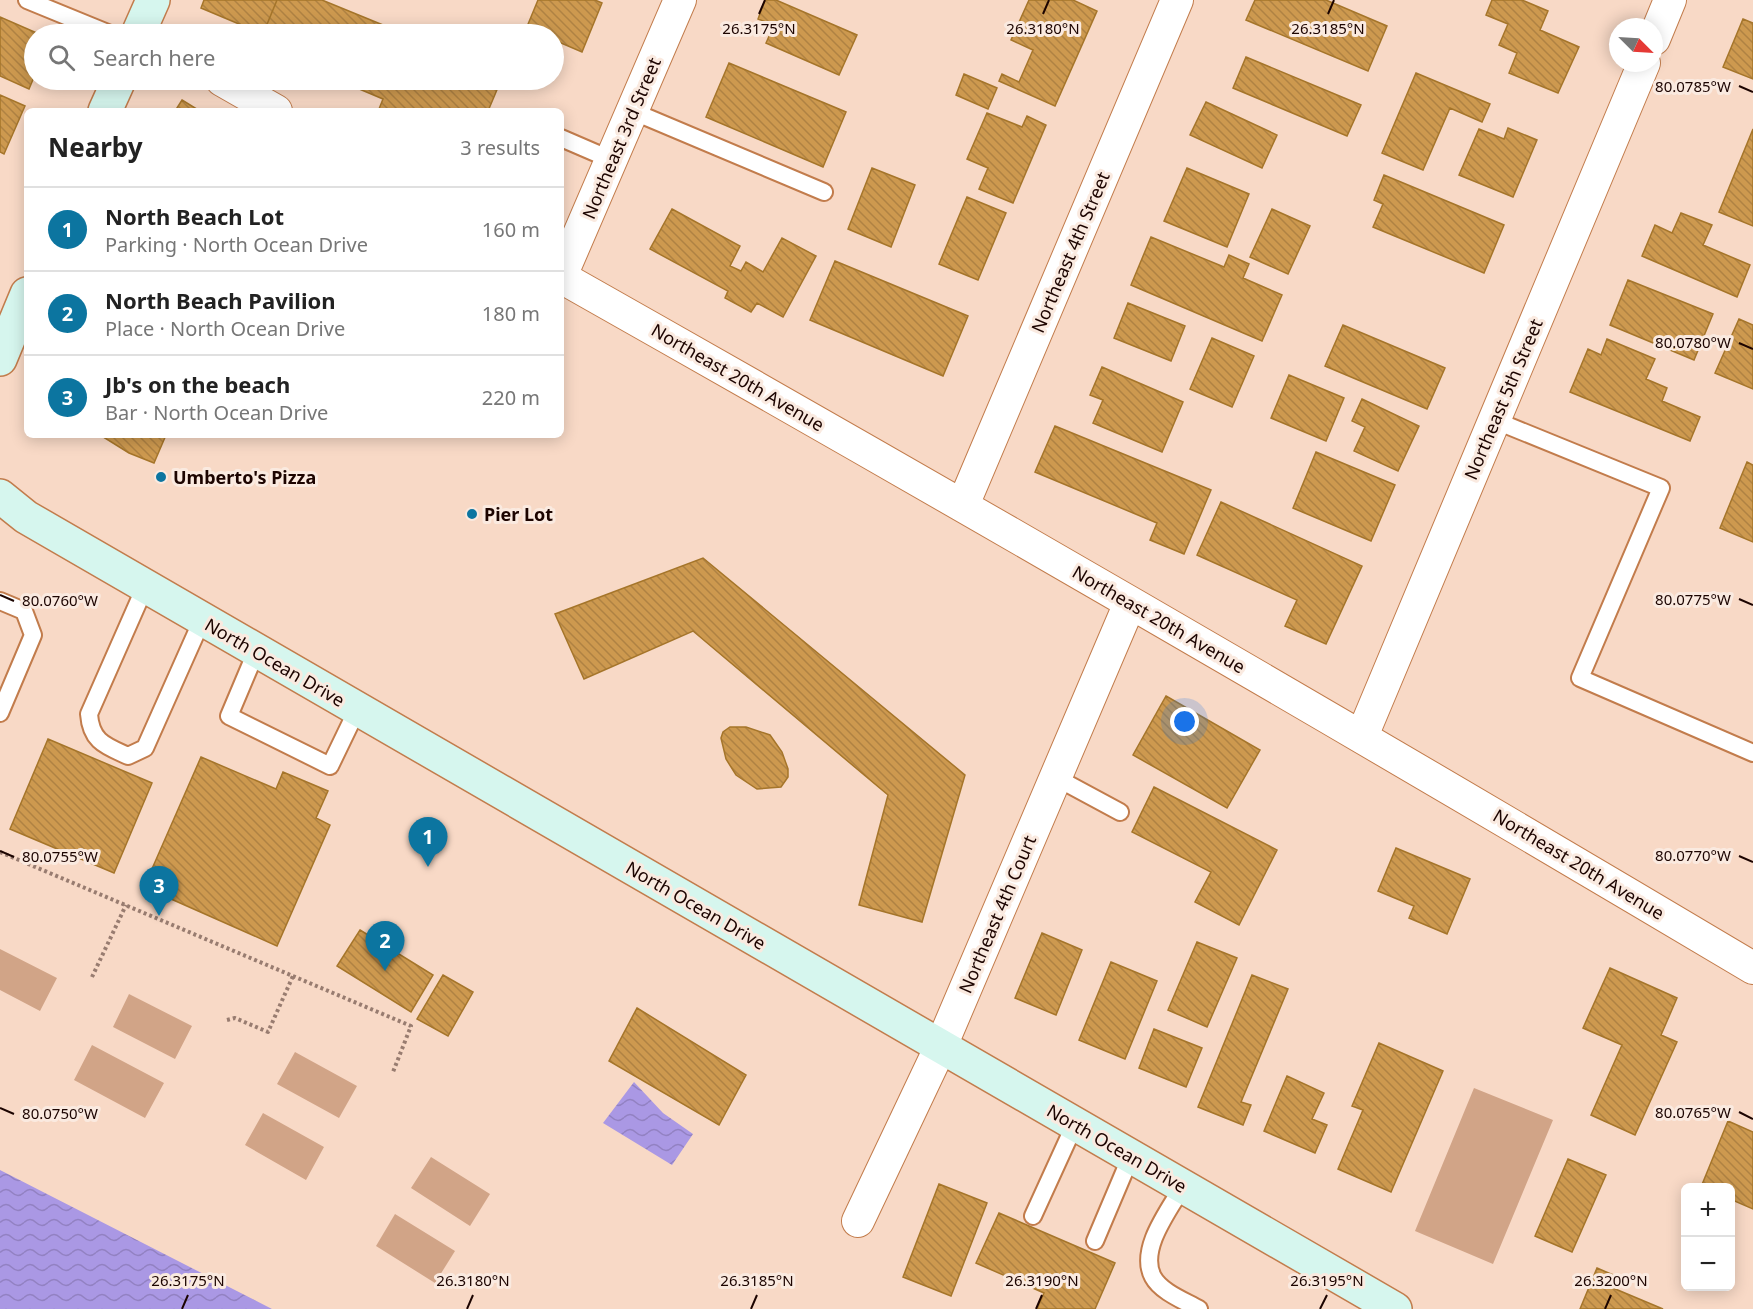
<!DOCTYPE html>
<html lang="en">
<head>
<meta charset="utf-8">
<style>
	body { margin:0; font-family:"Noto Sans",sans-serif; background:#f6f6f6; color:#222 }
	.controls { position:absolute; right:18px; bottom:18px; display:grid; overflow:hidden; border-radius:9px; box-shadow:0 3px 15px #0003 }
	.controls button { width:54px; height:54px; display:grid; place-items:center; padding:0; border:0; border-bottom:2px solid #e0e0e0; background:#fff; color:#222; font:30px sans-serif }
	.compass { position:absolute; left:1609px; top:18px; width:54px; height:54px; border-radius:50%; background:#fff; box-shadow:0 3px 15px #0003; rotate:114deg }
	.you { position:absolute; left:1185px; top:722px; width:21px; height:21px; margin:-15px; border:4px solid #fff; border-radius:50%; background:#1a73e8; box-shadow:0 0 0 9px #1a73e833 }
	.badge { display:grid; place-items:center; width:39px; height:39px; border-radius:50%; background:#0c75a0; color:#fff; font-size:20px; font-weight:700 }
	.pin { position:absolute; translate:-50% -50px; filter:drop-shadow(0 2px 3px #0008) }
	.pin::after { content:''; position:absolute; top:32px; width:21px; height:18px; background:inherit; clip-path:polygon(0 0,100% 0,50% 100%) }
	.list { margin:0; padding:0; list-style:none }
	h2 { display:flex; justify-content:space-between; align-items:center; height:78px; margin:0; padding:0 24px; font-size:26px }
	h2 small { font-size:20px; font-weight:400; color:#767676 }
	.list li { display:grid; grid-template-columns:39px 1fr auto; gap:18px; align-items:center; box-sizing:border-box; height:84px; padding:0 24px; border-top:2px solid #e0e0e0 }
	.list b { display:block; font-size:22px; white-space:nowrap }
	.list p { margin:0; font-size:20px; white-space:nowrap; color:#767676 }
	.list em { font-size:20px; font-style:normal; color:#767676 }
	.icon { flex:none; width:33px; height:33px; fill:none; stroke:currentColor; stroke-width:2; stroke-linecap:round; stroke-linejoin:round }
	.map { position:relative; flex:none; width:1753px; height:1309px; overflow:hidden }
	.search { position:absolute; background:#fff; box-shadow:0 3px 15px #0003; left:24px; top:24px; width:540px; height:66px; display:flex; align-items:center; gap:15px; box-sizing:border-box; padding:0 21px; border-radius:33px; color:#767676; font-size:22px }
	.panel { position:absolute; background:#fff; box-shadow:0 3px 15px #0003; left:24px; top:108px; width:540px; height:330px; border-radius:9px }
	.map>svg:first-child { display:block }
	.green { fill:#d1a487 }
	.water { fill:url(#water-waves) }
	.building { fill:url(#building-back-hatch); stroke:#a5752a; stroke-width:1.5 }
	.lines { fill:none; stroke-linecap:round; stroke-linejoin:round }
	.service-casing { stroke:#c27c4c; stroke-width:20 }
	.minor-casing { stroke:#c27c4c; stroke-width:34 }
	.secondary-casing { stroke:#c27c4c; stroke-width:36 }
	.path { stroke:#987c70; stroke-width:4; stroke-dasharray:3 3; stroke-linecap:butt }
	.service { stroke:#fff; stroke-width:16 }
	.minor { stroke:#fff; stroke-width:32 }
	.secondary { stroke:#d6f6ee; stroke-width:33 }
	.ticks { fill:none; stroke:#1c0400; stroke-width:2 }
	.poi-dot { fill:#0c75a0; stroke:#faeae0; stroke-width:2 }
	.labels { text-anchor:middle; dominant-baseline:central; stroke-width:6; stroke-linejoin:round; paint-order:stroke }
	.street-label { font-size:18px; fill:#1c0400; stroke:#faeae0 }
	.poi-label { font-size:18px; font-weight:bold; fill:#1c0400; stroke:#faeae0; text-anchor:start }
	.ticks-label { font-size:15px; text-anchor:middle; fill:#1c0400; stroke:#faeae0; stroke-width:6; stroke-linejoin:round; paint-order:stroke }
</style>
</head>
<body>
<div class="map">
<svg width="1753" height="1309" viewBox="0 0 1753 1309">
	<defs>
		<pattern id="water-waves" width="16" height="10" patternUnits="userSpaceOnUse" patternTransform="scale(1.5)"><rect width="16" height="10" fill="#aa98e4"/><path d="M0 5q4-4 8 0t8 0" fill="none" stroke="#9281c2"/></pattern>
		<pattern id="building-back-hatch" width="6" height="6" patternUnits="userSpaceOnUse" patternTransform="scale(1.5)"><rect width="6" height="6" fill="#cd994f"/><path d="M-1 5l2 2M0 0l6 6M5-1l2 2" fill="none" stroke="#af8243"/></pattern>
	</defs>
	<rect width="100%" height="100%" fill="#f8d9c6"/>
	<path class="green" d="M0 949 57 978 40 1011 0 990Z
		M129 994 192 1026 175 1059 113 1027Z
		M92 1045 164 1083 145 1118 74 1080Z
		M295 1052 357 1086 339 1118 277 1084Z
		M1474 1088 1553 1120 1493 1264 1415 1231Z
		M263 1113 324 1147 306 1180 245 1145Z
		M431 1157 490 1194 470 1226 411 1188Z
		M395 1214 455 1251 435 1283 376 1246Z"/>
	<path class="water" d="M634 1082 663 1113 693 1134 672 1165 603 1123Z
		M0 1170 272 1309H0Z"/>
	<path class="building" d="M204 0H277L263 34 201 8Z
		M277 0H322L405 34H263Z
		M538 0H595L602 3 582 52 554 40V34H539L526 29Z
		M765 0H776L857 35 839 75 766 43 774 25 758 19Z
		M1029 0H1073L1097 11 1055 106 999 81 1002 74 1019 82 1033 50 1011 40Z
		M1255 0H1326L1387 26 1368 71 1246 20Z
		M1492 0H1522L1548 11 1540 30 1579 47 1558 93 1509 73 1517 53 1499 45 1508 24 1486 15Z
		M0 17 39 34H34V77L29 89 0 76Z
		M1743 19 1753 23V79L1723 67Z
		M1246 57 1361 105 1347 136 1233 88Z
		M729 63 846 112 823 167 706 117Z
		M1416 73 1490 104 1482 122 1450 108 1423 170 1382 153Z
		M964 74 997 88 988 109 956 95Z
		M345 80H486L499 85 488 111H385L379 109 383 99 345 83Z
		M0 95 25 106 4 154 0 152Z
		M182 100 200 111H175Z
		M1206 102 1277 135 1262 168 1190 135Z
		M987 113 1022 127 1027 116 1046 125 1013 203 979 189 988 168 967 159Z
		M1508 128 1537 140 1513 197 1459 175 1479 129 1504 139Z
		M1753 129V226L1719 212Z
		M872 168 915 185 891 247 848 229Z
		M1187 168 1249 194 1227 247 1164 221Z
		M1384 175 1504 225 1484 273 1373 227 1383 204 1374 200Z
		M967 197 1006 213 978 280 939 264Z
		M672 209 740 246 730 266 741 271 746 262 763 272 782 238 816 256 783 317 757 303 751 312 725 298 728 291 650 249Z
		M1272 209 1310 226 1288 274 1250 257Z
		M1681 213 1712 225 1703 245 1750 265 1737 297 1642 256 1655 225 1672 233Z
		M1151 237 1224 267 1229 255 1249 264 1243 278 1282 295 1262 341 1131 285Z
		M835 261 968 316 943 376 810 320Z
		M1628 280 1713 314 1694 360 1610 325Z
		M1128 303 1185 326 1171 361 1114 338Z
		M1739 319 1753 325V389L1715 373Z
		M1343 325 1445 368 1427 409 1325 366Z
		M1212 338 1254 356 1232 407 1190 389Z
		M1607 339 1655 359 1646 379 1667 388 1662 401 1700 417 1690 441 1570 392 1588 349 1601 355Z
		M1102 367 1183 402 1162 452 1093 423 1103 400 1090 395Z
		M1289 375 1344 398 1326 441 1271 418Z
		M1362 399 1419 426 1398 471 1354 451 1365 427 1352 421Z
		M1055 426 1211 490 1184 554 1150 540 1157 523 1035 472Z
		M100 435H166L154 463 129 453Z
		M1316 452 1395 485 1371 541 1293 508Z
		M1747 462 1753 465V542L1720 528Z
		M1221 502 1362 566 1326 644 1285 626 1297 600 1197 555Z
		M703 558 965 775 922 922 859 905 888 795 693 631 584 679 555 614Z
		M1166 696 1260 750 1227 808 1133 755Z
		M730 727H746L770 735 782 752 788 769V777L781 787 757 789 736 775 726 759 721 738 723 732Z
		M48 739 152 783 114 873 10 829Z
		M201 757 276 789 283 772 328 791 316 818 330 825 277 946 144 887Z
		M1154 787 1277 850 1239 925 1195 902 1211 872 1132 832Z
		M1396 848 1470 879 1447 934 1409 918 1414 906 1378 891Z
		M360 930 433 975 411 1012 337 966Z
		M1042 933 1082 950 1056 1015 1015 998Z
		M1197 942 1237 958 1207 1027 1168 1010Z
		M1111 962 1157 981 1125 1059 1079 1040Z
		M1610 968 1677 998 1661 1035 1677 1042 1635 1135 1591 1115 1622 1045 1583 1028Z
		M443 975 473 992 448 1036 417 1019Z
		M1252 975 1288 989 1241 1102 1251 1105 1243 1125 1198 1107Z
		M637 1008 746 1075 719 1125 609 1061Z
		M1154 1029 1202 1048 1186 1087 1139 1068Z
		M1379 1043 1443 1071 1391 1192 1338 1169 1363 1110 1352 1106Z
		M1287 1076 1324 1093 1312 1119 1327 1125 1315 1153 1264 1131Z
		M1728 1121 1753 1132V1209L1730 1199V1188L1701 1187Z
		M1568 1159 1606 1175 1572 1252 1535 1236Z
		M939 1184 987 1203 951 1296 903 1277Z
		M999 1213 1115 1263 1095 1309H1037L1044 1293 976 1263Z
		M1597 1268 1618 1277 1613 1288 1663 1309H1580Z"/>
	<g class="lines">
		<defs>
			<path id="service" d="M27 0 110 34
				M632 111 824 192
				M561 138 612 160
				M1494 420 1661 488 1580 678 1753 753
				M145 587 89 714C91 742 106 746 128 756L145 748 202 620
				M0 601 24 611 33 635 0 713
				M256 652 229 716 330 766 357 710
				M1055 777 1120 812
				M1183 1186C1170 1209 1138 1249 1153 1277 1161 1292 1185 1301 1199 1309
				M1033 1216 1075 1124
				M1095 1241 1131 1156"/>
			<path id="minor" d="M1654 39 1670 0
				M222 80 276 111
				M561 276 680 0
				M561 277C961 503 1358 733 1753 968
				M963 505 1177 0
				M1362 736 1644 63
				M858 1221 941 1046 1130 603"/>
			<path id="secondary" d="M138 34 153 0
				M105 111 119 80
				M0 359 27 294
				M0 496 26 517 1395 1309"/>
		</defs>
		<use href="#service" class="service-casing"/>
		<use href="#minor" class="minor-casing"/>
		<use href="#secondary" class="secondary-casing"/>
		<path class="path" d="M0 852 411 1026 393 1072
			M92 977 126 905
			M227 1020 235 1018 268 1032 293 976"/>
		<use href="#service" class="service"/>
		<use href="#minor" class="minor"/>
		<use href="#secondary" class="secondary"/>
	</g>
	<path class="ticks" d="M759 14 765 0M1043 14 1049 0M1328 14 1334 0M1739 86 1753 92M1739 343 1753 349M0 595 14 601M1739 599 1753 605M0 851 14 857M1739 856 1753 862M0 1108 14 1114M1739 1112 1753 1119M182 1309 188 1295M467 1309 473 1295M751 1309 757 1295M1036 1309 1042 1295M1320 1309 1327 1295M1605 1309 1611 1295"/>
	<g class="poi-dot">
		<circle cx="161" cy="477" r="6"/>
		<circle cx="472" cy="514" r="6"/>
	</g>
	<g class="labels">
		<g class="street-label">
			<text transform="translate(621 138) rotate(-67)">Northeast 3rd Street</text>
			<text transform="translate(1070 252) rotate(-67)">Northeast 4th Street</text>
			<text transform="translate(738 377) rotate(30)">Northeast 20th Avenue</text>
			<text transform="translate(1503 399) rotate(-67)">Northeast 5th Street</text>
			<text transform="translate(1159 619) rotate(30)">Northeast 20th Avenue</text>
			<text transform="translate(275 662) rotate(30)">North Ocean Drive</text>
			<text transform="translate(1579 864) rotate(31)">Northeast 20th Avenue</text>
			<text transform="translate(696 905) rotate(30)">North Ocean Drive</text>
			<text transform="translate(997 914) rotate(-67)">Northeast 4th Court</text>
			<text transform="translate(1117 1148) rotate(30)">North Ocean Drive</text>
		</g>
		<g class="poi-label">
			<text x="173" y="477">Umberto's Pizza</text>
			<text x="484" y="514">Pier Lot</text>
		</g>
	</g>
	<g class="ticks-label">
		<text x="759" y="34">26.3175°N</text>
		<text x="1043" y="34">26.3180°N</text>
		<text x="1328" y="34">26.3185°N</text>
		<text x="1693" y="92">80.0785°W</text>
		<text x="1693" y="348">80.0780°W</text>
		<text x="1693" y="605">80.0775°W</text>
		<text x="60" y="606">80.0760°W</text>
		<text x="1693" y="861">80.0770°W</text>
		<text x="60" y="862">80.0755°W</text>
		<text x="1693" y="1118">80.0765°W</text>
		<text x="60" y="1119">80.0750°W</text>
		<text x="188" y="1286">26.3175°N</text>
		<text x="473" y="1286">26.3180°N</text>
		<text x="757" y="1286">26.3185°N</text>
		<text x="1042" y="1286">26.3190°N</text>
		<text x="1327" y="1286">26.3195°N</text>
		<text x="1611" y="1286">26.3200°N</text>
	</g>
</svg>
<div class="controls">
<button>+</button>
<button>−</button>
</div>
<svg class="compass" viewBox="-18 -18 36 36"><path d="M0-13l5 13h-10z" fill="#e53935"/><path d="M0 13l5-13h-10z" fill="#767676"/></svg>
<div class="you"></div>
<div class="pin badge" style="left:428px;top:867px">1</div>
<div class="pin badge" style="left:385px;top:971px">2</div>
<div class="pin badge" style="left:159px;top:916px">3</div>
<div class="search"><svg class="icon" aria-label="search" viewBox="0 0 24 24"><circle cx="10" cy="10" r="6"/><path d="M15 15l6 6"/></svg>Search here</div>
<section class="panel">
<h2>Nearby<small>3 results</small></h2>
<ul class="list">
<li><span class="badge">1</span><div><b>North Beach Lot</b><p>Parking · North Ocean Drive</p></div><em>160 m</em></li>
<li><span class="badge">2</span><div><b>North Beach Pavilion</b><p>Place · North Ocean Drive</p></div><em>180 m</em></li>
<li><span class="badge">3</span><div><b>Jb's on the beach</b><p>Bar · North Ocean Drive</p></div><em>220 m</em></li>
</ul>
</section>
</div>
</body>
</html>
